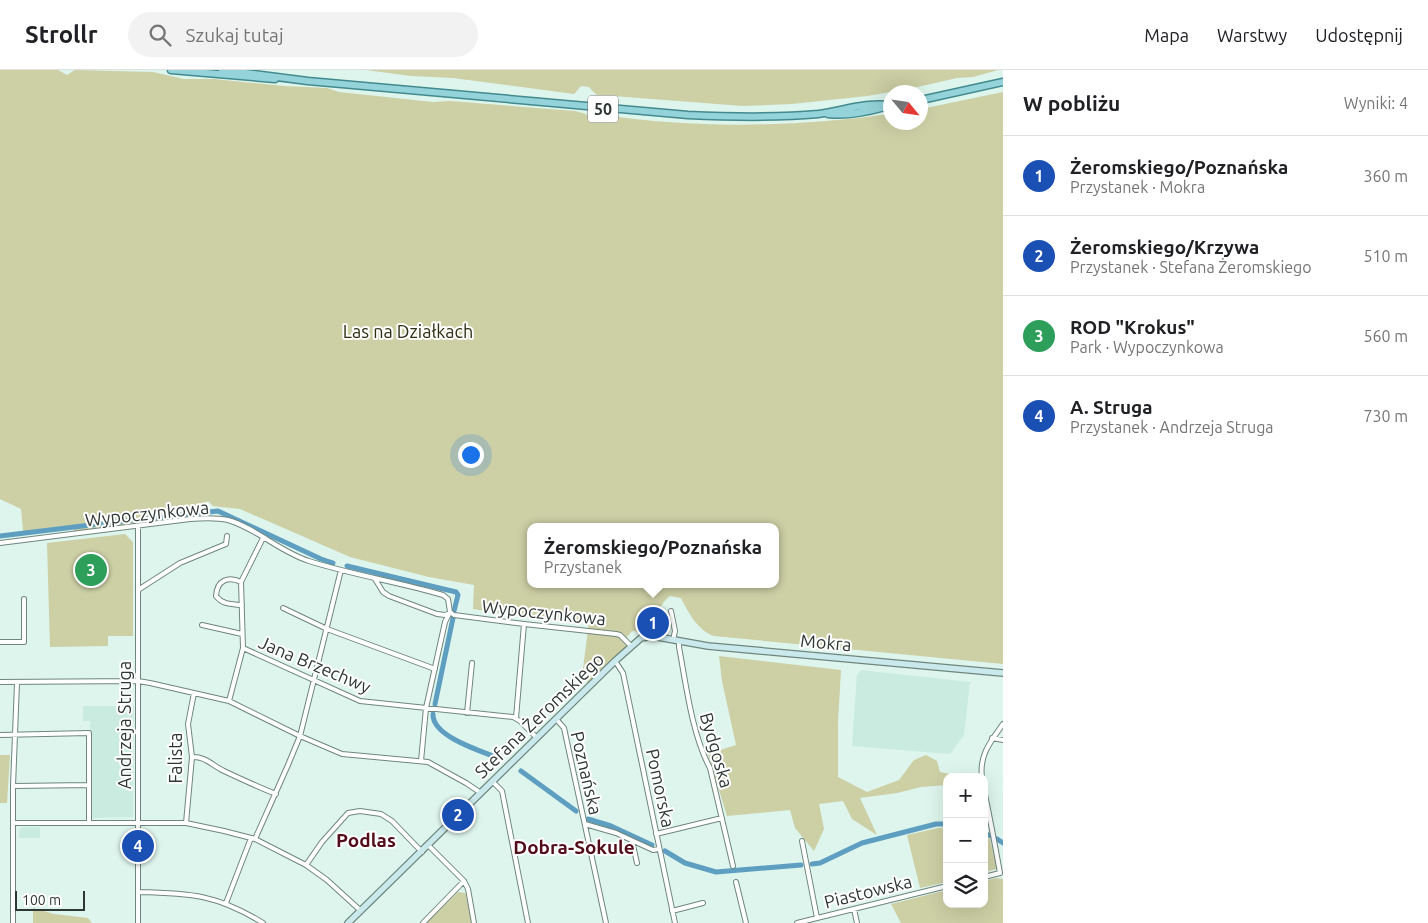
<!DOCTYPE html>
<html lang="pl">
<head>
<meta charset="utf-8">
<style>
	body { margin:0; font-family:Ubuntu,sans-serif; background:#f2f2f2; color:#202124 }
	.controls { position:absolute; right:15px; bottom:15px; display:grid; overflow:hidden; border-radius:10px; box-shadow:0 5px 20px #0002 }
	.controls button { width:45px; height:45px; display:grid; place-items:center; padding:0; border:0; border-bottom:1px solid #e0e0e0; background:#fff; color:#202124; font:25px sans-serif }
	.compass { position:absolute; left:883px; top:15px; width:45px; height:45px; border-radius:50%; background:#fff; box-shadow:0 5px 20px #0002; rotate:119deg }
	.scale { position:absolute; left:15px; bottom:12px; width:70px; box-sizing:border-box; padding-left:5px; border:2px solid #2e3734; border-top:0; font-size:14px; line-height:18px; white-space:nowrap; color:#2e3734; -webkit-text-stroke:4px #fff; paint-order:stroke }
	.you { position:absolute; left:470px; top:384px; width:18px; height:18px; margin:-12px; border:4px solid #fff; border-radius:50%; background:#1a73e8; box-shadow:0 0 0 8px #1a73e833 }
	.badge { display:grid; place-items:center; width:32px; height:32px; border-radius:50%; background:#1a73e8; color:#fff; font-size:16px; font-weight:700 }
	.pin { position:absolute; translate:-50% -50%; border:2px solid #fff; box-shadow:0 1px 5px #0006 }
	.popup { position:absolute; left:527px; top:453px; width:252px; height:65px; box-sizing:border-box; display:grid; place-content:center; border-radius:10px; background:#fff; filter:drop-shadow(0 1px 4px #0005); font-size:16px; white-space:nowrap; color:#757577 }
	.popup b { font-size:19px; color:#202124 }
	.popup::after { content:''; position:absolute; left:50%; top:100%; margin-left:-10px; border:10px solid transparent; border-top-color:#fff }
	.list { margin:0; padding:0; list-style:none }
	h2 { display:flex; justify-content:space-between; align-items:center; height:65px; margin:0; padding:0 20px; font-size:21px }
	h2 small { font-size:16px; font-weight:400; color:#757577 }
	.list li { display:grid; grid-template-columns:32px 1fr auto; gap:15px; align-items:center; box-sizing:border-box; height:80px; padding:0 20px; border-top:1px solid #e0e0e0 }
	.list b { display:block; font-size:19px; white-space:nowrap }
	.list p { margin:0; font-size:16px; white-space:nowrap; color:#757577 }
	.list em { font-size:16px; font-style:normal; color:#757577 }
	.icon { flex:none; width:28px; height:28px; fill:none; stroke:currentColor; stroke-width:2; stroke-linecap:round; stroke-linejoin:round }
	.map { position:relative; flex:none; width:1003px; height:853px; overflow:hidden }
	header { display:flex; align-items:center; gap:30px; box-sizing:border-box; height:70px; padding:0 25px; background:#fff; border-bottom:1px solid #e0e0e0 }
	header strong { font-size:24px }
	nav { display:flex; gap:28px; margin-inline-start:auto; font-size:18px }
	.search { width:350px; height:45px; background:#f2f2f2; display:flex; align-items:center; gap:12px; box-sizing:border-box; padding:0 18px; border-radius:28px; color:#757577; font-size:19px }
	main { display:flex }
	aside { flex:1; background:#fff }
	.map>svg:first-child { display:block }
	.built { fill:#caebe0 }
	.green { fill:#cdcfa5; fill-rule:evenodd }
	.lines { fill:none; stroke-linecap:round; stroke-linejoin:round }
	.canal { stroke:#5e9ec1; stroke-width:5 }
	.street-casing { stroke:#6f867e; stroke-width:6 }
	.secondary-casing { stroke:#6f867e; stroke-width:8 }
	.primary-casing { stroke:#428a8e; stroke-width:9 }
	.street { stroke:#fff; stroke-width:4 }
	.secondary { stroke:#cae9ec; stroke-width:5.5 }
	.primary { stroke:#94d3d9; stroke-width:6 }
	.labels { text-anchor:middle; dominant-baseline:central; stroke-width:4; stroke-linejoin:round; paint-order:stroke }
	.shield { fill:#fff; stroke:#6d7371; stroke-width:1 }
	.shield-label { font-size:16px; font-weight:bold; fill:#2e3734 }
	.park-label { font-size:18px; fill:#2e2e11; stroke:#fff }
	.street-label { font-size:18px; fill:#2e3734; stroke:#fff }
	.neighbourhood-label { font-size:19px; font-weight:bold; fill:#530d1a; stroke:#fff }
</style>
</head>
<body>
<header>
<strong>Strollr</strong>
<div class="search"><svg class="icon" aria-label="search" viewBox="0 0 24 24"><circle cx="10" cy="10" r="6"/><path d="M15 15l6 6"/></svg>Szukaj tutaj</div>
<nav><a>Mapa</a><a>Warstwy</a><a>Udostępnij</a></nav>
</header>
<main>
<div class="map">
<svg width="1003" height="853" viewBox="0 0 1003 853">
	<rect width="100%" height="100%" fill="#ddf5ec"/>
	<path class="built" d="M861 600 970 612 964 665 950 684 852 676 857 605Z
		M83 636H134L133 747 90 748V651H83Z
		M22 757H40V768H19V760Z"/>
	<path class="green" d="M0 0H58L67 5 75 0 153 2 184 9H214L284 16 327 18 339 22 433 32 450 31 575 41 586 44 589 48 597 49 603 45C698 59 795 57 890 44L891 52H921V39L1003 22V594L714 566C698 561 688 542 681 528L670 526C655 538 659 551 642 562L632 561 627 567 630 573 589 614 582 606 589 552 531 548 473 539 474 515 429 507 350 487 240 439 213 436 208 431C193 442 190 435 177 438L176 444 152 447 154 452 73 462 76 456 71 459 25 465 23 460 21 439 0 429ZM530 457H776V514H530Z
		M366 0H998L973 7 957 8 913 18 867 26 792 34 743 36 613 26C599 28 599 28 589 17L581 16 574 24 453 8 411 6Z
		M125 464 133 472V566H108V576L50 577 47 473Z
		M719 586 841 600 838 652V707L867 722 899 710 914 690 926 685 937 691 940 702 964 707H947V715L921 717 897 723 860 728 877 765 852 749 843 731 819 734 824 759 814 781 795 758 790 740 727 746 708 684 736 675 722 611Z
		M0 685H10L7 733H0Z
		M938 758H947V812L920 818 907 765Z
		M984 767 990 769 997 799 984 802Z
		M996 808 1003 809V853H901L891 834 947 820V834H984V811Z
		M458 822 465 823 466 825 472 853H426Z
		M33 838 54 844 88 848 92 853H33Z"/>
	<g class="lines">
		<path class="canal" d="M145 449 218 441 321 489 333 493
			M0 466 132 450
			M347 496 456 522 458 525 454 541
			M435 634 453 548
			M433 644C432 667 484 682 501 689
			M521 701 576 741
			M588 749 611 756 652 775
			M984 763 991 766
			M997 769 1003 773
			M665 781 685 793 716 802 801 795
			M812 794 820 793 862 773 936 754H947"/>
		<defs>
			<path id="street" d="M138 457V853
				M0 473 190 449C202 448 215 447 228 450 256 458 280 482 309 491 353 505 399 512 443 525L448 529 450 542 454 545 524 554 616 564 620 565 631 576
				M375 509 383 522 389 526 437 544 445 545 448 544
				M241 512C228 506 217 510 216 526 223 535 231 534 242 535
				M138 520 180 493 226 474 227 466
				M283 538 327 559 435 599
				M671 541 675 561 673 570
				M202 555 242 564
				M679 571V577C686 614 692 665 710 698L733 796
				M0 572H24V529
				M243 578 360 631 513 647 520 651 537 668
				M615 591 623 603 675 853
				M0 612 138 611 150 613 229 631 300 666 342 684 428 692 466 713 481 723
				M229 631 243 578 241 512 263 468
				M467 643 472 593
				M516 648 524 554
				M556 649 564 658 606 853
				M0 665 89 663V715
				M992 668 1003 670
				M192 687C205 686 213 696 224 701 241 709 258 717 276 724
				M421 691 426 638 445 552 450 542
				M982 707C979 685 991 671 1003 654
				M493 712 502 721 528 853
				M13 716 89 715V752
				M984 720C990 748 995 775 1000 803L984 807
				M14 753H186L224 761 255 769 306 795 327 810 361 841
				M186 753 192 687 188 654 194 623
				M585 754 616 763 653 780 659 779
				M656 764 722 748
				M255 769 288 695 300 666 341 500
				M632 771 637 793
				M802 771 817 848
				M428 775 464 811 468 819 474 853
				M306 795 322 772 348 743 360 741 381 744 392 751 422 782
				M736 812 746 853
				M139 822C191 823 218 825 263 853
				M226 833 251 768
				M854 839 857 853
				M672 841 703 833
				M13 853V716L17 613
				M423 853 464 811
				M797 853 947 816"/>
			<path id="secondary" d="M348 853 615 591 641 568 652 566 708 576 1003 603"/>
			<path id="primary" d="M171 0 275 9
				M222 0 308 11 688 45C731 47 775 48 818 44 842 41 866 32 890 35
				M921 30 1003 12
				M828 44C847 46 867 42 885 37"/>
		</defs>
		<use href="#street" class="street-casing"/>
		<use href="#secondary" class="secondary-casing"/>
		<use href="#primary" class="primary-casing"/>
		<use href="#street" class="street"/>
		<use href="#secondary" class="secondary"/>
		<use href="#primary" class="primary"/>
	</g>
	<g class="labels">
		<rect class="shield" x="588" y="25.5" width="30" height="27" rx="4"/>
		<g class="shield-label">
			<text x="603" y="39">50</text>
		</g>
		<g class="park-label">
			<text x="408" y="261">Las na Działkach</text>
		</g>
		<g class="street-label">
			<text transform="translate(147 443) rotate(-6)">Wypoczynkowa</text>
			<text transform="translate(544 542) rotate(6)">Wypoczynkowa</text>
			<text transform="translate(826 572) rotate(5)">Mokra</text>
			<text transform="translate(315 594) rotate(23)">Jana Brzechwy</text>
			<text transform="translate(539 645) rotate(-44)">Stefana Żeromskiego</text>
			<text transform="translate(124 655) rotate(-90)">Andrzeja Struga</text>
			<text transform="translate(717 680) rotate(74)">Bydgoska</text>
			<text transform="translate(175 688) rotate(-90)">Falista</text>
			<text transform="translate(587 703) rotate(77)">Poznańska</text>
			<text transform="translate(661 718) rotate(78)">Pomorska</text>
			<text transform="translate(868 821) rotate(-14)">Piastowska</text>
		</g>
		<g class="neighbourhood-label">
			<text x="366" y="770">Podlas</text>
			<text x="574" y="777">Dobra-Sokule</text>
		</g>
	</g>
</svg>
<div class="controls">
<button>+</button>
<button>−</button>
<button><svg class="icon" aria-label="layers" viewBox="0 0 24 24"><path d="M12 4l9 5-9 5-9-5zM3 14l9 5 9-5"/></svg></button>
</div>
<svg class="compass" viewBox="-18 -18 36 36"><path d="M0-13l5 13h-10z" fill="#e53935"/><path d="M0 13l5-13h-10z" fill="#757577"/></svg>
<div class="scale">100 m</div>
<div class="you"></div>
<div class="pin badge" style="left:653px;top:553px;background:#1a4fb4">1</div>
<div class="popup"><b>Żeromskiego/Poznańska</b>Przystanek</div>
<div class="pin badge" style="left:458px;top:745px;background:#1a4fb4">2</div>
<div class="pin badge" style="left:91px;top:500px;background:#2e9e5b">3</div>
<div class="pin badge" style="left:138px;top:776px;background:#1a4fb4">4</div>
</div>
<aside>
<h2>W pobliżu<small>Wyniki: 4</small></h2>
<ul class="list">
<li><span class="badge" style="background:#1a4fb4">1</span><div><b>Żeromskiego/Poznańska</b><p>Przystanek · Mokra</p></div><em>360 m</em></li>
<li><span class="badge" style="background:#1a4fb4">2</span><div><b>Żeromskiego/Krzywa</b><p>Przystanek · Stefana Żeromskiego</p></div><em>510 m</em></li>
<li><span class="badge" style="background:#2e9e5b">3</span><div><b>ROD &quot;Krokus&quot;</b><p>Park · Wypoczynkowa</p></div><em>560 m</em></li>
<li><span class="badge" style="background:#1a4fb4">4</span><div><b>A. Struga</b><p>Przystanek · Andrzeja Struga</p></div><em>730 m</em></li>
</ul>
</aside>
</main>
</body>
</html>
